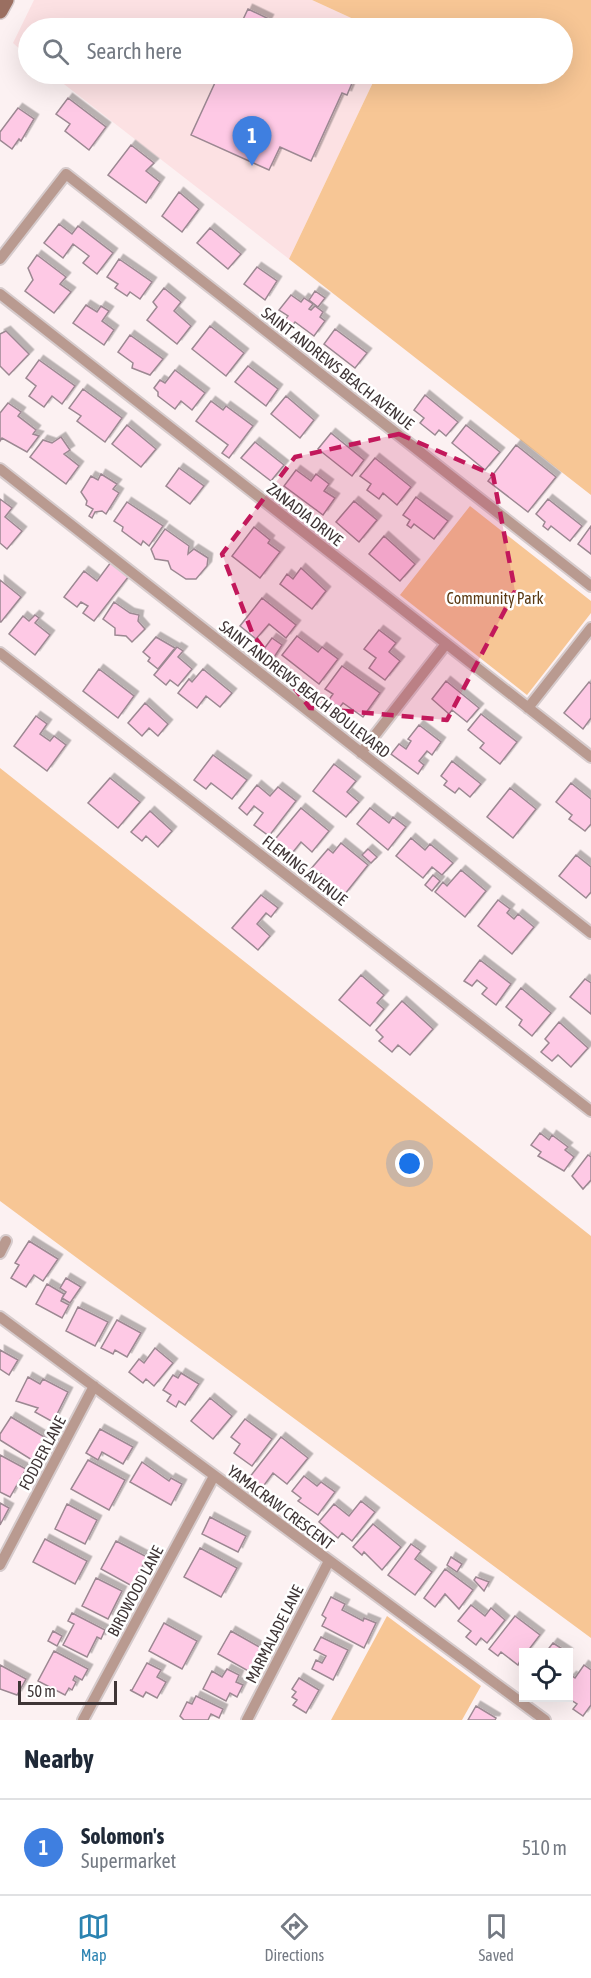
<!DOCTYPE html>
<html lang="en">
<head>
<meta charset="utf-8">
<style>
	body { margin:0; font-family:"Asap Condensed",sans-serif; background:#f2f2f3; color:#1f2937 }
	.controls { position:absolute; right:18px; bottom:18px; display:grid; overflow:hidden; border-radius:0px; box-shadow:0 6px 24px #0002 }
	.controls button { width:54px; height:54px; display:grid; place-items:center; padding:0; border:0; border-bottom:2px solid #e0e1e3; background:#fff; color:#1f2937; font:30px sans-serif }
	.scale { position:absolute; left:18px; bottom:15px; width:99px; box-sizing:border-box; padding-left:6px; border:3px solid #3f3536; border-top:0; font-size:16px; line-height:21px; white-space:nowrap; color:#3f3536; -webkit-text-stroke:4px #fff; paint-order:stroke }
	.you { position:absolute; left:410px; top:1164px; width:21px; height:21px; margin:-15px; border:4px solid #fff; border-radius:50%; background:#1a73e8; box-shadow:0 0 0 9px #1a73e833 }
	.badge { display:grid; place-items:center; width:39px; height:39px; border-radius:50%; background:#2b83b1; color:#fff; font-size:20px; font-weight:700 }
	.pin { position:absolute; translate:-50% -50px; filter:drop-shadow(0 2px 3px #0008) }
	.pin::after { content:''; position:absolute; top:32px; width:21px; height:18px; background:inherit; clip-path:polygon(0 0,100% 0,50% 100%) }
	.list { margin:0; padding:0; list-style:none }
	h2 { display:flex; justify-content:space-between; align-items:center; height:78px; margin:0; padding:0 24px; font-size:26px }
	h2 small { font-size:20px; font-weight:400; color:#747a83 }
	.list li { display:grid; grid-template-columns:39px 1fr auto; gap:18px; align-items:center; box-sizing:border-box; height:96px; padding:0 24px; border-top:2px solid #e0e1e3 }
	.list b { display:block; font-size:22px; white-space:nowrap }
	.list p { margin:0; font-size:20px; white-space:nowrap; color:#747a83 }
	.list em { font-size:20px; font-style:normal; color:#747a83 }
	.icon { flex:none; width:33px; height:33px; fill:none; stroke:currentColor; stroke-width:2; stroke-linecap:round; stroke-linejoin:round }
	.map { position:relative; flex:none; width:591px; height:1720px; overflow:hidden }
	.search { position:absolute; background:#fff; box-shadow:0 6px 24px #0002; left:18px; right:18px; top:18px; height:66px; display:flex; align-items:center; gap:15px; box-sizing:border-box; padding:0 21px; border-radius:33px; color:#747a83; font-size:22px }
	.sheet { height:174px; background:#fff }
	nav { display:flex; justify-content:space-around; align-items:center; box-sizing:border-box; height:84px; border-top:2px solid #e0e1e3; background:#fff; font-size:16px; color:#747a83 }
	nav a { display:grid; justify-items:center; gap:3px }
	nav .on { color:#2b83b1 }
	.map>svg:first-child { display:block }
	.built { fill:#fce1e3 }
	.green { fill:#f7c695 }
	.building { fill:#fec9e5; stroke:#9c8892; stroke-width:1.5; filter:url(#shadow) }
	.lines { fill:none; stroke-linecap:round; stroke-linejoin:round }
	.street-casing { stroke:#d6cbcc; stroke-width:14 }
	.secondary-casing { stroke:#d6cbcc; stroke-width:18 }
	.street { stroke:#b99a90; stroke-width:10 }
	.secondary { stroke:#9a6f61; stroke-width:15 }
	.marked { fill:#c2185b; fill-opacity:0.2; stroke:#c2185b; stroke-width:4.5; stroke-dasharray:12 8; stroke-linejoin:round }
	.labels { text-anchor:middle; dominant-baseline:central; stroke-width:5; stroke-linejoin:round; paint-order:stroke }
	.street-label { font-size:16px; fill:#3f3536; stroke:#fff }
	.park-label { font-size:16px; fill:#5b3a14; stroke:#fff }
</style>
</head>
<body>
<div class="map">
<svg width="591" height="1720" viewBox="0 0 591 1720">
	<defs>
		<filter id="shadow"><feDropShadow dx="4.5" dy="-4.5" stdDeviation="0" flood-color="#0004"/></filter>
	</defs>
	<rect width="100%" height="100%" fill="#fcf1f2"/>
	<path class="built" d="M34 0H312L373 28H28V56L13 43Z
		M51 74H377L289 259Z"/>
	<path class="green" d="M312 0H591V495L289 259 377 74H562V28H373Z
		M470 506 591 601V613L527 695 400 595Z
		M0 768 591 1236V1638L0 1201Z
		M387 1616 481 1686 462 1720H331Z"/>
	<path class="building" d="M248 9 269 19 264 28H239Z
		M219 74H349L355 76 347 95 342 93 311 161 280 147 269 170 191 135Z
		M68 98 106 127 89 150 65 131 70 124 56 114Z
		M18 108 34 119 21 141 19 139 12 149 0 140V132Z
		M131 145 154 163 146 171 160 182 146 203 108 175Z
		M179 192 199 209 182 232 162 216Z
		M59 224 72 234 78 226 113 253 97 274 83 263 89 256 73 244 63 258 44 243Z
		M210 228 241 254 228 269 197 243Z
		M37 255 66 277 60 284 71 292 54 313 25 291 33 280 28 268Z
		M119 259 152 282 140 299 130 292 127 296 115 288 118 284 107 277Z
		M257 267 277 281 265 300 244 284Z
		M164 288 181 302 174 311 191 326 177 344 147 320 157 307 153 302Z
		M315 291 325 298 318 307 309 300Z
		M291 295 301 302 304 298 313 304 309 309 311 310 315 306 323 312 320 317 325 321 314 336 295 322 292 326 285 320 288 316 279 310Z
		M86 305 97 312 101 306 109 311 102 321 114 330 104 345 73 323Z
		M210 326 244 353 226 376 192 349Z
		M335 329 367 353 355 368 324 344Z
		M6 331 29 354 9 375 0 366V334Z
		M130 335 163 359 150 375 132 368 133 363 118 352Z
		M39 360 75 386 62 404 52 396 44 407 29 396 36 386 26 378Z
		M248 366 278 389 266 406 235 382Z
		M175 370 205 393 192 410 181 401 175 409 158 396V392L154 388 160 380 165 383Z
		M83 389 122 418 105 442 77 421 81 416 69 408Z
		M425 395 458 422 446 436 439 430 435 435 420 423 424 418 414 410Z
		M286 396 314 420 300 438 271 414Z
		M211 401 223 410 226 406 253 426 229 458 222 453 228 445 196 421Z
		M8 403 21 412 18 416 36 430 33 434 39 436 27 452 2 438 0 441V413Z
		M127 425 156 449 141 467 112 444Z
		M466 425 500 452 485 470 452 443Z
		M331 433 364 460 352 476 318 449Z
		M61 437 70 450 64 454 79 466 66 484 30 457 43 440 52 443Z
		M255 442 284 465 271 481 241 458Z
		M516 445 556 477 528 512 488 481Z
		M375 458 411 487 397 505 383 493 379 499 367 490 371 484 360 476Z
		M179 468 204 486 190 504 166 486Z
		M296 470 311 481 316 474 329 484 324 491 335 498 323 515 284 486Z
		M101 474 117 484 113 489 119 493 106 514 102 511 95 512 92 518 89 516 93 509 86 505 87 501 81 492 91 476 98 480Z
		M416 497 448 521 434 539 414 524 411 528 407 525 410 520 403 515Z
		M0 499 12 508 5 517 22 531 7 549 0 543Z
		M548 499 582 526 570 541 551 526 548 530 543 526 545 522 536 514Z
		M354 501 377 520 359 542 336 522Z
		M127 502 163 526 149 546 143 541 141 545 122 531 123 527 114 521Z
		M591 526V554L578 544Z
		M254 527 270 540 268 543 280 552 260 578 232 556Z
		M165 529 189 546 188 554 194 549 208 558 207 566 196 579H186L171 569 168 561 155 559 151 549Z
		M384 536 415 564 400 581 369 554Z
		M111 562 129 576 94 621 83 613 88 606 81 602 77 607 64 597 84 571 97 581Z
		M301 568 326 591 312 609 280 584 287 574 293 579Z
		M0 580 21 597 1 622H0Z
		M262 598 296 625 286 638 269 624 256 639 240 626Z
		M114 602 130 613 139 615 138 621 145 629 132 642 126 636 115 635V628L103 619Z
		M35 615 39 618 35 623 50 635 35 655 9 634 23 616 29 621Z
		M379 630 396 643 389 652 400 661 385 680 369 668 376 658 364 649Z
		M297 636 318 652 322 647 338 659 319 684 282 655Z
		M156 637 175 648 158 669 148 661 150 658 143 652Z
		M272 638 282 645 269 665 258 657Z
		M177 647 183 651 178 657 192 669 178 686 170 680 166 685 154 675Z
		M342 666 380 693 363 717 343 703 339 708 328 701 333 694 325 689Z
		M99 669 134 696 118 718 83 691Z
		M203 669 232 693 220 707 206 696 197 708 178 693 189 679 192 682Z
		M446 681 479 708 467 722 452 710 449 714 432 699Z
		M589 682 591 684V718L583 729 564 713Z
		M145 703 168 724 158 736 149 728 142 736 128 723Z
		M481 714 517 742 500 764 480 748 484 743 468 730Z
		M36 716 47 724 40 734 50 741 54 736 66 745 47 771 14 746Z
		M419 725 441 742 432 755 427 751 419 761 424 765 418 774 391 754 399 744 406 749 411 741 408 739Z
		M213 755 247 780 232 799 211 783 206 789 194 780Z
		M452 761 481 784 470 797 459 788 455 793 444 785 447 781 441 776Z
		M334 764 356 781 347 792 359 802 346 817 313 791Z
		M110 778 140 802 118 828 88 803Z
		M571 783 591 799V824L585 831 569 819 572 815 556 802Z
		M257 785 270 796 278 787 296 801 269 836 254 825 263 813 254 806 247 815 239 808Z
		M510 788 536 809 513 838 487 817Z
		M301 808 329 831 312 852 301 842 289 857 272 843Z
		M370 808 389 823 393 817 406 827 388 850 357 824Z
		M150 811 172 831 158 847 146 836 142 841 131 832Z
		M411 838 425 850 430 844 453 863 442 875 432 867 423 878 396 856Z
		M341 843 368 865 345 894 332 884 329 888 322 881 325 877 321 874 319 877 310 870 328 849 333 853Z
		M368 849 377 857 371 863 362 855Z
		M576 855 591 867V892L586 898 559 876Z
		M461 870 486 891 465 917 435 892 443 882 447 886Z
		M433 875 440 881 432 891 425 885Z
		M261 895 278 908 271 917 266 913 257 924 270 936 258 950 232 928Z
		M498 900 510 909 507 913 514 919 518 914 534 927 512 954 478 926Z
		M480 960 511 984 496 1005 482 994 487 988 477 980 472 986 464 981Z
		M361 975 384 995 377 1003 384 1009 370 1026 339 1000Z
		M585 979 591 983V1014L570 997Z
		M521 988 551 1013 532 1036 519 1025 522 1020 506 1007Z
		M402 1001 433 1029 410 1055 398 1045 392 1052 379 1041 383 1037 376 1030Z
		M559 1022 588 1048 571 1067 558 1055 552 1061 541 1052 549 1043 545 1039Z
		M540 1133 549 1140 552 1135 568 1147 565 1150 574 1157 564 1171 538 1156 541 1152 531 1145Z
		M588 1155 591 1157V1180L583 1189 572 1176Z
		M29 1241 58 1259 43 1281 34 1275 26 1287 11 1278 19 1265 15 1263Z
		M66 1278 81 1287 70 1303 62 1298 66 1292 60 1288Z
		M47 1284 64 1294 61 1301 69 1305 62 1318 36 1304Z
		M78 1307 108 1322 95 1346 66 1331Z
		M117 1320 141 1333 127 1357 115 1350 113 1354 101 1348Z
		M155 1348 173 1363 154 1386 146 1379 143 1383 129 1372 139 1359 144 1363Z
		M0 1350 18 1360 9 1375 0 1369Z
		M181 1373 199 1384 185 1405 179 1401 176 1407 167 1401 171 1395 163 1390 173 1375 178 1378Z
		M28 1377 40 1384 43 1379 68 1392 53 1422 35 1412 38 1408 16 1401Z
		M210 1398 232 1416 213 1439 191 1421Z
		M11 1417 46 1438 32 1460 0 1440V1434Z
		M245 1419 272 1439 252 1466 234 1453 240 1444 231 1437Z
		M100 1429 133 1447 123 1464 102 1452 98 1460 86 1453Z
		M281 1437 308 1458 287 1484 273 1473 262 1488 249 1478Z
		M0 1455 26 1469 10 1497 0 1492Z
		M88 1460 125 1480 109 1510 71 1489Z
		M142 1462 169 1481 171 1478 182 1484 171 1505 130 1482Z
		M304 1476 317 1486 321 1482 335 1492 318 1515 298 1501 301 1498 292 1491Z
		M361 1501 375 1512 352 1541 342 1533 338 1538 319 1522 334 1504 349 1516Z
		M0 1503 9 1508 0 1525Z
		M67 1504 97 1520 85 1544 55 1529Z
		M210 1517 246 1536 238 1552 202 1534Z
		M373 1524 401 1547 382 1570 364 1552 362 1555 353 1547Z
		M45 1539 87 1561 75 1584 33 1562Z
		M116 1541 147 1557 132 1586 101 1569Z
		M411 1544 421 1551 415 1559 432 1572 415 1595 388 1575Z
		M200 1548 237 1568 221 1597 184 1577Z
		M451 1557 462 1564 457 1572 447 1565Z
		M445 1569 473 1590 459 1609 445 1594 435 1607 424 1598Z
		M476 1577 489 1582 484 1591 474 1580Z
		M96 1578 122 1591 108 1619 82 1606Z
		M331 1597 345 1604 342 1610 363 1621 364 1618 376 1623 364 1648 322 1626 326 1618 322 1615Z
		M471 1605 485 1616 491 1608 505 1620 487 1643 481 1638 476 1645 466 1637 471 1631 458 1621Z
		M72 1613 105 1630 101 1639 97 1637 87 1657 63 1645 74 1624 68 1621Z
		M515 1616 540 1635 527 1652H524L518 1665 501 1652 498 1656 489 1649Z
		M164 1623 197 1641 182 1669 149 1651Z
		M53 1631 62 1636 57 1646 48 1641Z
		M231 1631 263 1649 250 1672 218 1654Z
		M321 1637 348 1650 333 1680 312 1669 316 1660 322 1663 326 1656 314 1650Z
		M553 1643 567 1652H546Z
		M54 1651 88 1669 82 1680 75 1676 73 1680 76 1682 72 1690 69 1688 65 1695 38 1681Z
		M147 1663 161 1670 157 1677 166 1682 157 1698 146 1692 143 1697 130 1690H132Z
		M0 1665 26 1679 17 1695 0 1689Z
		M584 1665 591 1670V1705L583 1716 573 1709 577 1704 568 1698V1680L572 1676 575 1678Z
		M227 1669 239 1675 236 1682 243 1685 237 1697 230 1693 226 1701 203 1689 212 1671 222 1677Z
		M299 1678 319 1690 306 1713 293 1705 297 1700 292 1697 296 1692 292 1689Z
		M196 1696 223 1709 219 1718 211 1714 208 1720H184L180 1716 187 1702 192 1704Z
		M476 1706 496 1718 495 1720H468Z"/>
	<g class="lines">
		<defs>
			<path id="street" d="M0 259 66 174 591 586
				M0 294 591 757
				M0 469 591 933
				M0 653 591 1111
				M528 708 591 628
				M361 753 446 644
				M0 1253 6 1241
				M0 1317 545 1720
				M0 1565 94 1386
				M83 1720 214 1476
				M247 1720 329 1561"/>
			<path id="secondary" d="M0 11 6 0"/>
		</defs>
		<use href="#street" class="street-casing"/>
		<use href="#secondary" class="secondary-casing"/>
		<use href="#street" class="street"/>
		<use href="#secondary" class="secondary"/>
	</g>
	<path class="marked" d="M399 434 493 475 515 591 447 720 310 708 253 635 222 554 295 457Z"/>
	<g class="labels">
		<g class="street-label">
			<text transform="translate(338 368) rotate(38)">SAINT ANDREWS BEACH AVENUE</text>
			<text transform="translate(305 514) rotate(38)">ZANADIA DRIVE</text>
			<text transform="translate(305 689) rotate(38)">SAINT ANDREWS BEACH BOULEVARD</text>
			<text transform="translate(305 870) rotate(38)">FLEMING AVENUE</text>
			<text transform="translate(42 1453) rotate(-62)">FODDER LANE</text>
			<text transform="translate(281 1507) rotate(37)">YAMACRAW CRESCENT</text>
			<text transform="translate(135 1591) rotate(-62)">BIRDWOOD LANE</text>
			<text transform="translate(274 1634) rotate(-63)">MARMALADE LANE</text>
		</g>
		<g class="park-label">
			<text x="495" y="598">Community Park</text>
		</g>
	</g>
</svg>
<div class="controls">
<button><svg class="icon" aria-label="locate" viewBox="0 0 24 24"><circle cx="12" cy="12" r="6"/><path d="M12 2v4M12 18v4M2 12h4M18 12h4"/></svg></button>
</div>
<div class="scale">50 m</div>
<div class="you"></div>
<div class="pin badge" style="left:252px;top:166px;background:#3f7fe0">1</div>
<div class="search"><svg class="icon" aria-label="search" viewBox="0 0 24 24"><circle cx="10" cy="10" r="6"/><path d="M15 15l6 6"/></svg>Search here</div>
</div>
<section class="sheet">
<h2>Nearby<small></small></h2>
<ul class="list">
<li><span class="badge" style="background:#3f7fe0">1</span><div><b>Solomon's</b><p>Supermarket</p></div><em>510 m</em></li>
</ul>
</section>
<nav>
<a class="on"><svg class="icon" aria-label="map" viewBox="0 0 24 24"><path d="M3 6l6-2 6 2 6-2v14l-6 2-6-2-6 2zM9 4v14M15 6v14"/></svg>Map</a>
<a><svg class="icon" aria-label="directions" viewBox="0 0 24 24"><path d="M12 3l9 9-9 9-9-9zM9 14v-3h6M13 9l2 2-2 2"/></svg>Directions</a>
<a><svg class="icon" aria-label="saved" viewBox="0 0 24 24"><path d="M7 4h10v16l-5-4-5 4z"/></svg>Saved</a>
</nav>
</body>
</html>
